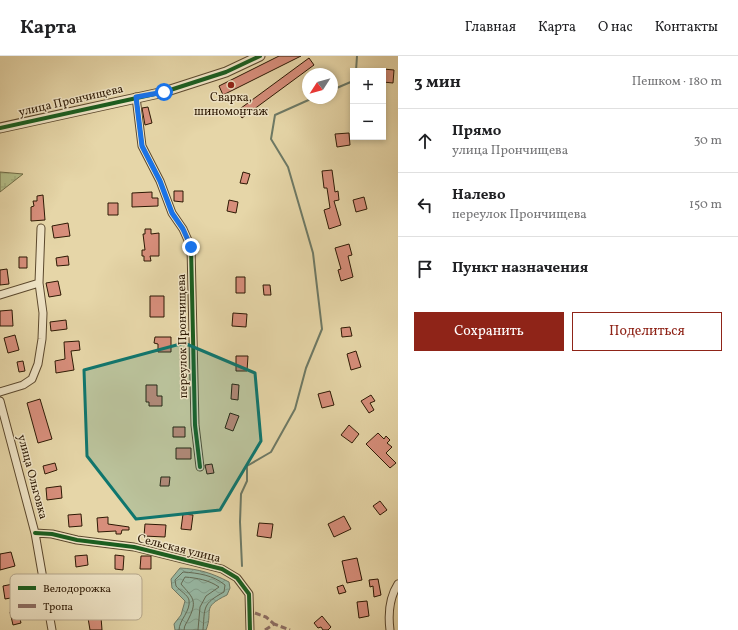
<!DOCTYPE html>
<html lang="ru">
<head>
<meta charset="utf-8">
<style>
	body { margin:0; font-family:Vollkorn,serif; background:#f2f2f2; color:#202124 }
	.controls { position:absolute; right:12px; top:12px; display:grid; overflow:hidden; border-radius:0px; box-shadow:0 2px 6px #0003 }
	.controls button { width:36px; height:36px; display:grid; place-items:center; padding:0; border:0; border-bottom:1px solid #e0e0e0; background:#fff; color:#202124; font:20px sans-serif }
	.compass { position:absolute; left:302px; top:12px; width:36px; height:36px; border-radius:50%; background:#fff; box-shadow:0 2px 6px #0003; rotate:234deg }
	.stop { position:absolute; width:12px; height:12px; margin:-9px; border:3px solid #1a73e8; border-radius:50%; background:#fff }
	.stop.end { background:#1a73e8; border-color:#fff; box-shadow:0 1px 4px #0008 }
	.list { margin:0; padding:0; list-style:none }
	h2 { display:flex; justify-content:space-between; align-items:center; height:52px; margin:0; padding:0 16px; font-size:17px }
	h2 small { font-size:13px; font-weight:400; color:#757577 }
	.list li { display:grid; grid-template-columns:26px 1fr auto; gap:12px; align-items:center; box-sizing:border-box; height:64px; padding:0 16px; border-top:1px solid #e0e0e0 }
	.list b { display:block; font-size:15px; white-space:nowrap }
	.list p { margin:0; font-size:13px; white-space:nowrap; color:#757577 }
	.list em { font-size:13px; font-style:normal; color:#757577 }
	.actions { display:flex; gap:8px; padding:12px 16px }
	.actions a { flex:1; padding:9px 0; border:1px solid #8f2418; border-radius:0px; text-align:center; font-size:14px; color:#8f2418 }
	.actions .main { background:#8f2418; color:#fff }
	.icon { flex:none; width:22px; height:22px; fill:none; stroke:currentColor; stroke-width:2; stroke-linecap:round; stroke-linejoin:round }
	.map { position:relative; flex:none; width:398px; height:574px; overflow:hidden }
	header { display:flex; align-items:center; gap:24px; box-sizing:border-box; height:56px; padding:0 20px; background:#fff; border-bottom:1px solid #e0e0e0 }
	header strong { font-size:19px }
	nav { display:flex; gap:22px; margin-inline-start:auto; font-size:14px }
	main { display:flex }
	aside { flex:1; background:#fff }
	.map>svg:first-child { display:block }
	.wetland { fill:url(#wetland-marsh); stroke:#706c46 }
	.water { fill:url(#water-waves); stroke:#6d7965 }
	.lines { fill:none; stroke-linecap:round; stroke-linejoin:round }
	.shore { stroke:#626954; stroke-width:1 }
	.stream { stroke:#6d7965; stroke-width:2 }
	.building { fill:#d78e7b; stroke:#2d1904 }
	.minor-casing { stroke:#5b482d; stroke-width:9 }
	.tertiary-casing { stroke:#5b482d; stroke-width:11 }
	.minor { stroke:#efe4c6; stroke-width:7 }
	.tertiary { stroke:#efe4c6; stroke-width:9 }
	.quiet { stroke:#8d6e63; stroke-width:3; stroke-dasharray:6 3; stroke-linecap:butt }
	.cycleway-casing { stroke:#efe4c6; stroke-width:6 }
	.cycleway { stroke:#1b5e20; stroke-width:4 }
	.route { stroke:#1a73e8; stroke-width:5 }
	.marked { fill:#0f766e; fill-opacity:0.2; stroke:#0f766e; stroke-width:3; stroke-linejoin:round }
	.poi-dot { fill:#8f2418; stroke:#efe4c6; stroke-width:1.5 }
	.labels { text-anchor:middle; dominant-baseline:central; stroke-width:3; stroke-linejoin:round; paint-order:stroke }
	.poi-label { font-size:12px; fill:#2d1904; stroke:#efe4c6 }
	.street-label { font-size:12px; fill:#2d1904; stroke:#efe4c6 }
	.key { fill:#efe4c6; stroke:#b5a78c; stroke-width:1 }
	.key-label { font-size:11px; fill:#2d1904 }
</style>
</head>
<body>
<header>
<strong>Карта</strong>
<nav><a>Главная</a><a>Карта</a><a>О нас</a><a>Контакты</a></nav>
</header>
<main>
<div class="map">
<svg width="398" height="574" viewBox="0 0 398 574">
	<defs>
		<pattern id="wetland-marsh" width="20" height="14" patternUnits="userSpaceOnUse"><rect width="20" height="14" fill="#b4be88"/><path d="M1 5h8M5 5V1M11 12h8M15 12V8" fill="none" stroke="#9ba374"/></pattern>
		<pattern id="water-waves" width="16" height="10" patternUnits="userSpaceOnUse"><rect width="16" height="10" fill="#97b9a5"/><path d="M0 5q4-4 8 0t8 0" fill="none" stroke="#829e8c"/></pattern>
	</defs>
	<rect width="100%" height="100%" fill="#e6d6a8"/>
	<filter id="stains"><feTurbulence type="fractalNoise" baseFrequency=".005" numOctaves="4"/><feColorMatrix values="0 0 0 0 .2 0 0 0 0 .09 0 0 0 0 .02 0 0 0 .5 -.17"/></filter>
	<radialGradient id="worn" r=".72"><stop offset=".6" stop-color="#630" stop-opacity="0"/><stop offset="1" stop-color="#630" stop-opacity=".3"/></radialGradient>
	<path class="wetland" d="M0 116 23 118 0 136Z"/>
	<path class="water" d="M180 512C199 513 212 517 229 526L230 532 227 539C200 552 214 554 206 574H175L174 568 181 559 185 545 172 532 171 523Z"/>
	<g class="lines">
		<path class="shore" d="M179 574C179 564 191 555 189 544 188 539 179 534 176 530L175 524 183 516C198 517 213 519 225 529L224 536C202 548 205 551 203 574
			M184 574C184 569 187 567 189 562 198 544 192 541 181 528L185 521C197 522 209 524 219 531L206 540 200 551 198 574"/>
		<path class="stream" d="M356 15 357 0
			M332 34 353 25
			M242 510 240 466 241 438 247 425V410L271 396 295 353 306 312 322 273 313 197 288 111 271 83 275 59 313 42"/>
	</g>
	<path class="building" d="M279 0H301L223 39 219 30Z
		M309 2 314 9 242 62 237 55Z
		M383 13 394 14 393 27 383 26Z
		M148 51 152 67 145 69 142 52Z
		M349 77 350 89 337 91 335 78Z
		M332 114 335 136 338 135 339 144 334 145 341 169 329 173 324 154 330 152 327 132H324L322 115Z
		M243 116 250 118 247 128 240 127Z
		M174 135H183V146L174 145Z
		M152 136V142H158V150L132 151V137Z
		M43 139 45 164 31 165V151L34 150 33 145H37V140Z
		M364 141 367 153 356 156 353 144Z
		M229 144 238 146 236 157 227 155Z
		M108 147H118V159H108Z
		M68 167 70 180 54 182 52 170Z
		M145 173H151V178L159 177V200H150L151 205H144V200H142V194H145L143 178H145Z
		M349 188 352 199 348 200 353 221 341 225 338 214 341 213 335 192Z
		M68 200 69 209 57 210 56 202Z
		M19 201H27V212H19Z
		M7 213 9 228 0 229V214Z
		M236 221H245V237H236Z
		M58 225 61 239 49 241 46 227Z
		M263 229H270L271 239H264Z
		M150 240H164V261H150Z
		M12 254 13 270H0V255Z
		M233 257 247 258 246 271 232 270Z
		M66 264 67 273 51 275 50 266Z
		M350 271 352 280 342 281 341 272Z
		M15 279 19 294 8 297 4 282Z
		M155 281H171V296H158V288L154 287Z
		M79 285 80 294 71 295 74 314 56 317 55 305 65 303 64 286Z
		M356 295 361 311 351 314 347 298Z
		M236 300H248L247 315H236Z
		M23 305 25 315 19 316 17 306Z
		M232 328 239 329 238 344 231 343Z
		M146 329H157V340H162V350H149V346H146Z
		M330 335 334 349 322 352 318 338Z
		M371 339 375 345 370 347 374 354 369 357 361 345Z
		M40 343 52 383 38 387 27 347Z
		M230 357 239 360 233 375 225 372Z
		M349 369 359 378 352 387 341 379Z
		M173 371H185V381H173Z
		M378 377 384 383 386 380 390 384 387 387 392 391 386 397 396 407 390 412 366 388Z
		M176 392H191V403H176Z
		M55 407 57 414 45 418 43 410Z
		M212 408 214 417 207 418 205 409Z
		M161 421H170L169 430H160Z
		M61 430 62 442 47 444 46 432Z
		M380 445 387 454 380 459 373 450Z
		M81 458 82 470 69 471 68 459Z
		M183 458 193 459 191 474 181 473Z
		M344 460 351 473 334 481 328 468Z
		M108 461V468L129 471V474H122L121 478H116V475L98 476 97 462Z
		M259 467 273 468 271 482 257 480Z
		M145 468 166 469 165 481 144 480Z
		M11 496 15 510 0 514V498Z
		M87 499 88 509 76 511 75 500Z
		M115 499 124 500 123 514 115 513Z
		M141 500H151V513H140Z
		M357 502 362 524 347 527 342 505Z
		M378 523 381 539 374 541 373 530 370 531 369 524Z
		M13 528 16 541 5 543 3 530Z
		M343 529 346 536 339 538 337 531Z
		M367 545 369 560 359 562 357 546Z
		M18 555 21 567 13 569 10 556Z
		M322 560 331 571 328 574H323L321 571 318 572 314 567Z
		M101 561 102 574H90L88 562Z"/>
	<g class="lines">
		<defs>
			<path id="minor" d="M136 41 142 90 160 125 172 157 183 173 191 191 195 369 200 411
				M0 239 39 227
				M0 336 23 329 32 323 38 308 42 283 43 257 39 227 41 172
				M0 345 35 477 52 574
				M35 477 52 478 77 484 134 491 222 513 237 522 249 538 250 574
				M390 574C388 558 389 542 398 528"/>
			<path id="tertiary" d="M0 72 164 36 226 16 260 0"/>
		</defs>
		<use href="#minor" class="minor-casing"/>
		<use href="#tertiary" class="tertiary-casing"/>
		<use href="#minor" class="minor"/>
		<use href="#tertiary" class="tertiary"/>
		<path class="quiet" d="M255 557 266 561 274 568
			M265 574 274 568 290 574"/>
		<defs>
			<path id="cycleway" d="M136 41 142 90 160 125 172 157 183 173 191 191 195 369 200 411
				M0 72 164 36 226 16 260 0
				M35 477 52 478 77 484 134 491 222 513 237 522 249 538 250 574"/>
		</defs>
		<use href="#cycleway" class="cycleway-casing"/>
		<use href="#cycleway" class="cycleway"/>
	</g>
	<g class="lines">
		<path class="route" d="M164 36 136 41 142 90 160 125 172 157 183 173 191 191"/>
	</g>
	<path class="marked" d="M184 287 255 317 261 385 220 454 136 463 87 400 84 314Z"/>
	<circle class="poi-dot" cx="231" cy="29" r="4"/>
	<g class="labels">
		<g class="poi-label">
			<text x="231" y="42">Сварка,<tspan x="231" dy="14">шиномонтаж</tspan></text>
		</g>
		<g class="street-label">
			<text transform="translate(71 45) rotate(-13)">улица Прончищева</text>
			<text transform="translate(183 280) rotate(-91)">переулок Прончищева</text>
			<text transform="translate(32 421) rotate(75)">улица Ольговка</text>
			<text transform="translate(179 493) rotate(14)">Сельская улица</text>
		</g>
	</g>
	<rect x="10" y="518" width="132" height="46" rx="6" class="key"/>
	<rect x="18" y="530" width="18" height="4" fill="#1b5e20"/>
	<rect x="18" y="548" width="18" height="4" fill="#8d6e63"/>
	<g class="key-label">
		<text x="43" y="536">Велодорожка</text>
		<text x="43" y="554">Тропа</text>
	</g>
	<rect width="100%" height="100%" filter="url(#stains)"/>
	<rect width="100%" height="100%" fill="url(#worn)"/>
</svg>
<div class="controls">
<button>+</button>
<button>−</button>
</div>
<svg class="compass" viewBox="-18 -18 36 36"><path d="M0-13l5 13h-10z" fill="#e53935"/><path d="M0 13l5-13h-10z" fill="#757577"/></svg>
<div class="stop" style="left:164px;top:36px"></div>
<div class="stop end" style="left:191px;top:191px"></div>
</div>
<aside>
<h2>3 мин<small>Пешком · 180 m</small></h2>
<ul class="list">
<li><svg class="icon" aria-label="ahead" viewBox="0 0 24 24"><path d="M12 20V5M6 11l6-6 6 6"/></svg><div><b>Прямо</b><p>улица Прончищева</p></div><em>30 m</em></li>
<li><svg class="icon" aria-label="left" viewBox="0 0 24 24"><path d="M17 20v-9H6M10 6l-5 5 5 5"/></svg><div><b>Налево</b><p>переулок Прончищева</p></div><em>150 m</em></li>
<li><svg class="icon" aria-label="arrive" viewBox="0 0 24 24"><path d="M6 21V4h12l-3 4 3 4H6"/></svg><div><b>Пункт назначения</b></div></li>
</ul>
<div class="actions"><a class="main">Сохранить</a><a>Поделиться</a></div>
</aside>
</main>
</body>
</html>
